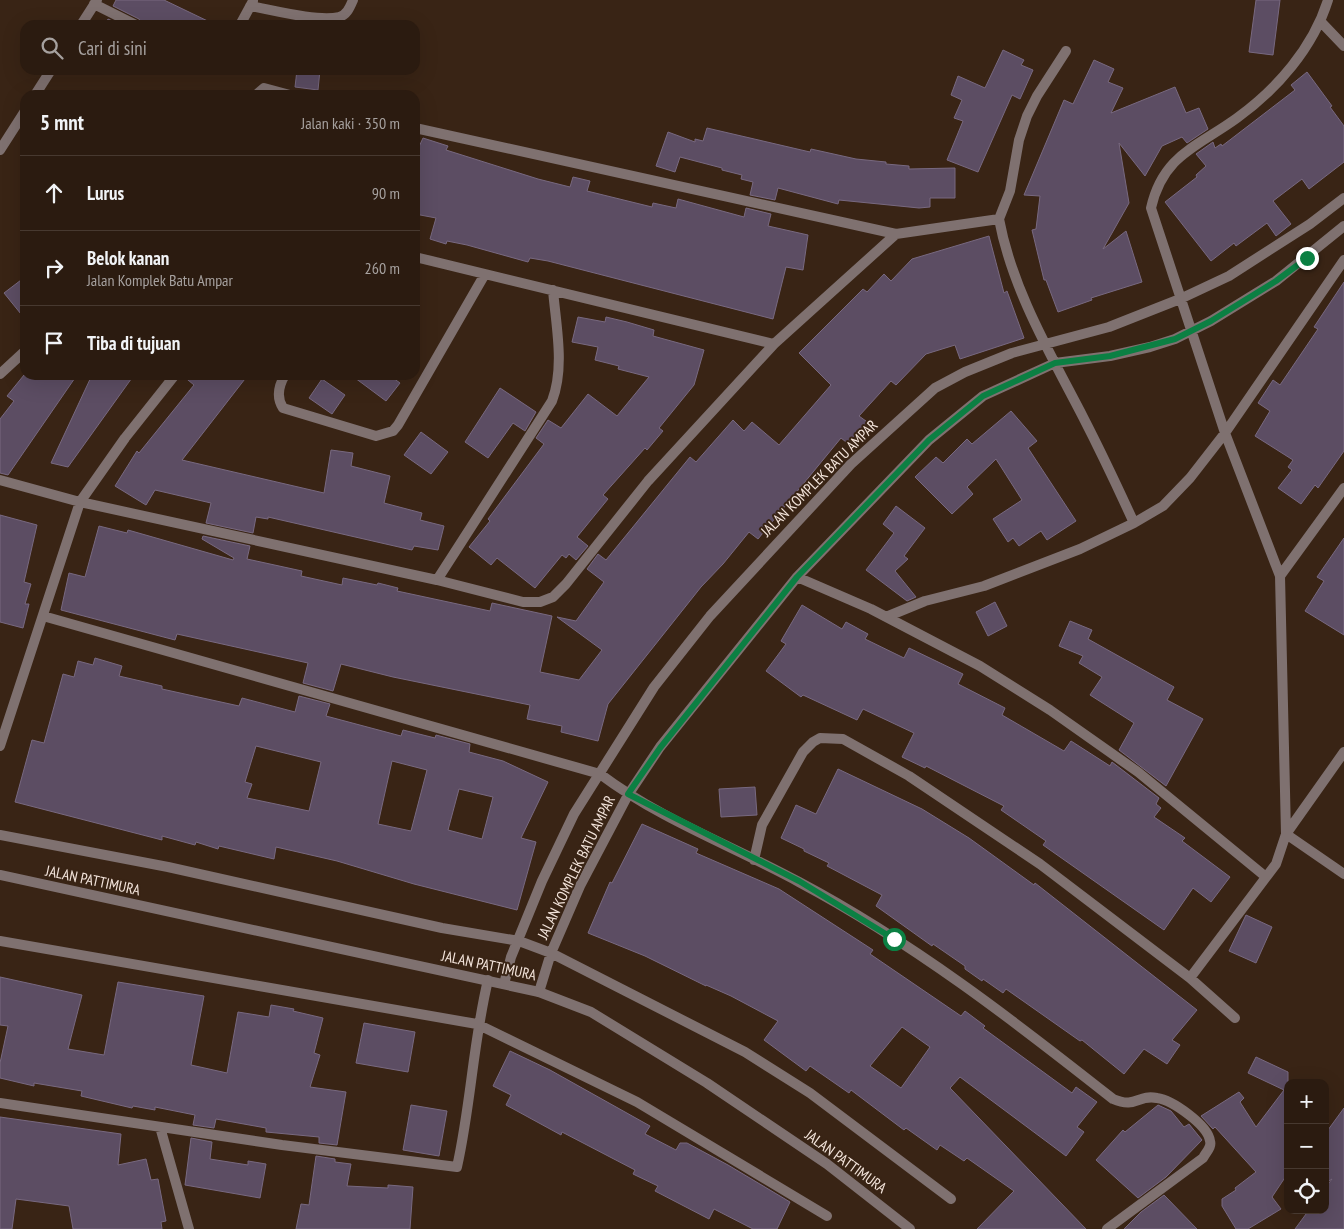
<!DOCTYPE html>
<html lang="id">
<head>
<meta charset="utf-8">
<style>
	body { margin:0; font-family:"PT Sans Narrow",sans-serif; background:#37281e; color:#f1f3f6 }
	.controls { position:absolute; right:15px; bottom:15px; display:grid; overflow:hidden; border-radius:10px; box-shadow:0 5px 20px #0002 }
	.controls button { width:45px; height:45px; display:grid; place-items:center; padding:0; border:0; border-bottom:1px solid #473930; background:#2b1b10; color:#f1f3f6; font:25px sans-serif }
	.stop { position:absolute; width:15px; height:15px; margin:-11px; border:4px solid #0b8043; border-radius:50%; background:#fff }
	.stop.end { background:#0b8043; border-color:#fff; box-shadow:0 1px 5px #0008 }
	.list { margin:0; padding:0; list-style:none }
	h2 { display:flex; justify-content:space-between; align-items:center; height:65px; margin:0; padding:0 20px; font-size:21px }
	h2 small { font-size:16px; font-weight:400; color:#a6a19f }
	.list li { display:grid; grid-template-columns:32px 1fr auto; gap:15px; align-items:center; box-sizing:border-box; height:75px; padding:0 20px; border-top:1px solid #473930 }
	.list b { display:block; font-size:19px; white-space:nowrap }
	.list p { margin:0; font-size:16px; white-space:nowrap; color:#a6a19f }
	.list em { font-size:16px; font-style:normal; color:#a6a19f }
	.icon { flex:none; width:28px; height:28px; fill:none; stroke:currentColor; stroke-width:2; stroke-linecap:round; stroke-linejoin:round }
	.map { position:relative; flex:none; width:1344px; height:1229px; overflow:hidden }
	.search { position:absolute; background:#2b1b10; box-shadow:0 5px 20px #0002; left:20px; top:20px; width:400px; height:55px; display:flex; align-items:center; gap:12px; box-sizing:border-box; padding:0 18px; border-radius:15px; color:#a6a19f; font-size:19px }
	.panel { position:absolute; background:#2b1b10; box-shadow:0 5px 20px #0002; left:20px; top:90px; width:400px; height:290px; border-radius:15px }
	.map>svg:first-child { display:block }
	.building { fill:#5c4d63; stroke:#786980; fill-rule:evenodd }
	.lines { fill:none; stroke-linecap:round; stroke-linejoin:round }
	.minor { stroke:#7f7170; stroke-width:10 }
	.tertiary { stroke:#7f7170; stroke-width:10 }
	.route { stroke:#0b8043; stroke-width:6 }
	.labels { text-anchor:middle; dominant-baseline:central; stroke-width:4; stroke-linejoin:round; paint-order:stroke }
	.street-label { font-size:15px; fill:#f4e5dc; stroke:#392415 }
</style>
</head>
<body>
<div class="map">
<svg width="1344" height="1229" viewBox="0 0 1344 1229">
	<rect width="100%" height="100%" fill="#392415"/>
	<path class="building" d="M116 0H164L216 25H143L139 19 113 6Z
		M1256 0H1280L1273 55 1249 52Z
		M108 19 121 25H105Z
		M1003 50 1024 60 1021 65 1033 70 1020 99 1012 95 978 172 947 160 963 121 954 118 962 100 951 95 958 76 985 88Z
		M1094 60 1114 69 1108 82 1123 88 1111 113 1175 87 1186 113 1199 108 1208 129 1187 143 1182 137 1162 146 1145 176 1119 143 1129 203 1103 249 1126 231 1142 282 1091 298 1092 300 1058 312 1046 280H1044L1032 230 1036 229 1040 196 1024 195 1064 100 1073 104Z
		M297 70H320L318 90 295 87Z
		M1307 72 1332 106 1330 107 1344 126V162L1309 189 1302 179 1273 201 1291 224 1276 236 1267 223 1236 246 1234 243 1211 261 1165 202 1197 177 1196 175 1206 166 1196 154 1213 142 1215 148 1221 144 1222 146 1295 90 1291 85Z
		M707 128 810 152 811 149 856 159 886 162V164L909 166V169L955 168V198H930V207L919 208 839 200 838 204 778 188 775 200 750 195 753 182 741 179 742 175 722 170V168L680 157 675 172 656 166 668 132 695 142V139L703 141Z
		M423 138 448 146 446 150 538 179 570 187 573 177 590 181 587 191 652 207 653 203 676 208 678 199 744 217 746 208 771 214 768 226 808 235 803 270 786 267 773 319 548 261 530 258 528 262 467 245 447 241 446 244 430 239 436 218 415 214V148L418 149Z
		M989 236 1004 293 1007 291 1024 338 960 359 955 345 926 354 896 385 891 381 859 416 870 424 851 446 841 438 758 539 749 532 723 564 701 587 608 704 598 741 561 732 562 726 527 719 530 705 393 677 341 664 333 691 303 683 308 663 177 634 175 640 61 610 69 573 85 577 99 526 127 533 128 530 233 560 234 558 202 539 203 536 250 546 247 559 302 571 301 576 342 585 343 578 377 585 378 583 398 588 397 591 490 611 492 603 552 616 540 672 579 680 602 650 557 617 576 621 604 582 587 569 598 554 606 560 690 457 696 462 733 420 744 431 752 422 779 445 831 385 799 353 863 289 867 292 884 274 891 281 912 259Z
		M25 277V319L4 293Z
		M1344 282V451L1318 488 1315 485 1301 504 1278 488 1292 470 1288 467 1293 460 1255 436 1270 411 1258 403 1273 380 1280 385 1318 329 1314 327Z
		M578 317 605 322 606 317 627 322 654 330 653 336 704 350 694 385 659 428 663 431 647 450 645 448 603 495 608 499 577 537 588 546 576 560 569 554 566 558 562 555 535 588 497 558 491 565 469 547 490 521 488 519 544 444 536 438 548 420 561 428 588 394 617 416 649 377 618 369 619 366 595 360 598 347 572 342Z
		M24 375H77L8 475 0 473V419L14 401 7 396Z
		M92 375H134L68 467 51 463Z
		M182 375H248L182 460 324 493 331 450 353 453 351 466 390 476 384 503 422 513 420 520 444 526 438 550 414 546 412 550 268 517V519L256 517 253 533 206 523 211 503 155 490 146 505 115 486 137 451 139 453 194 385Z
		M351 375H389L400 383 386 401Z
		M322 379 345 395 332 414 309 398Z
		M500 388 536 412 525 431 513 423 488 458 465 442Z
		M1011 411 1037 441 1028 448 1076 521 1047 540 1041 531 1019 546 1013 538 1008 542 993 519 1022 500 996 459 967 487 973 494 952 514 915 477 936 457 943 463 967 439 972 444Z
		M421 432 448 452 431 474 404 455Z
		M896 506 925 528 904 556 908 559 895 571 916 597 907 601 866 570 894 533 883 524Z
		M0 515 37 525 24 582 31 584 25 604H29L23 628 0 622Z
		M1344 538V635L1305 611 1324 581 1317 577Z
		M995 602 1007 626 988 636 976 612Z
		M802 605 842 629 846 622 868 634 865 639 904 658 909 648 963 674 958 684 1005 708 1002 715 1064 751 1071 741 1110 766 1112 762 1159 798 1156 804 1161 808 1154 817 1185 838 1182 841 1230 877 1211 902 1193 888 1164 930 1043 845 1046 841 1001 810 1004 806 926 766 925 768 902 757 914 733 863 709 857 720 803 695 801 697 766 671 786 644 781 641Z
		M1070 621 1092 630 1088 639 1174 687 1167 700 1203 719 1166 786 1119 750 1134 723 1090 695 1102 677 1079 663 1083 656 1059 646Z
		M95 658 122 666 119 676 162 686V689L239 706 242 698 295 712 299 696 330 704 326 716 401 736 403 730 435 738 436 735 470 744 469 752 503 761 548 782 521 838 536 842 517 910 414 884 337 861 276 847 274 859 219 846 218 849 196 842 195 845 162 836V840L15 802 32 740 44 743 63 674 74 677 78 661 93 665ZM256 746 321 762 309 811 247 798 252 784 245 782ZM392 761 427 770 411 831 378 824ZM459 789 493 797 482 839 448 830Z
		M838 769 922 809 969 838 1034 885 1035 883 1197 1010 1172 1040 1180 1045 1167 1064 1144 1049 1124 1074 1082 1040 1080 1041 1006 989 1003 993 983 979 982 981 965 969V966L933 944 932 946 876 906 882 895 827 866 829 863 804 851V849L781 838 796 805 816 814Z
		M755 787 757 815 721 817 719 789Z
		M642 824 698 849 696 853 779 889 873 950 870 954 961 1016 965 1011 985 1026 983 1028 1072 1093 1076 1087 1097 1102 1077 1127 1084 1132 1066 1156 960 1077 950 1088 1086 1229H977L1014 1191 967 1158 964 1161 940 1145 937 1150 906 1128 904 1130 851 1090 849 1093 810 1066 806 1071 764 1040 778 1021 731 996 706 985V986L645 956 588 933 610 882 612 883ZM902 1027 930 1047 901 1088 870 1066Z
		M1246 915 1272 927 1256 963 1229 951Z
		M0 977 82 995 68 1049 104 1055 118 982 204 996 191 1065 227 1073 238 1012 269 1017 271 1005 294 1009 293 1011 323 1018 314 1053 320 1055 310 1087 346 1092 337 1145 319 1143V1137L266 1132V1128L216 1119 214 1128 193 1125 195 1115 155 1107V1110L133 1106 132 1108 81 1096 82 1091 34 1083V1086L0 1078V1063L8 1026 0 1025Z
		M364 1023 415 1032 408 1072 356 1063Z
		M510 1051 550 1070 650 1126 645 1134 676 1150 680 1143H687L728 1165 790 1202 777 1229H753L714 1209 709 1219 655 1191 658 1186 633 1174 635 1170 562 1132 561 1135 506 1105 511 1095 493 1086Z
		M1256 1057 1288 1072V1173L1272 1197 1281 1209 1248 1229H1236L1222 1206V1199L1236 1190 1235 1188 1256 1172 1215 1127 1213 1129 1201 1116 1239 1092 1244 1098 1240 1102 1256 1127 1284 1090 1248 1073Z
		M411 1105 447 1111 439 1156 403 1150Z
		M1158 1105 1171 1111 1184 1127 1189 1124 1202 1140 1166 1177 1138 1198 1096 1160 1123 1130 1125 1132Z
		M1344 1108V1229H1295L1309 1210H1325V1188L1332 1179 1325 1183V1134Z
		M0 1117 121 1134 118 1165 146 1159 151 1180 158 1179 166 1221 161 1222 162 1229H73L69 1206 16 1199 12 1229H0Z
		M191 1138 212 1142 210 1159 248 1165V1161L266 1164 260 1198 185 1185Z
		M316 1156 335 1159V1162L351 1164 347 1186 388 1188V1185L413 1187 410 1229H296L301 1204 309 1205Z
		M1164 1195 1197 1229H1124L1141 1212Z"/>
	<g class="lines">
		<path class="minor" d="M94 4 136 25
			M250 6C272 10 318 22 339 17 347 15 350 7 353 0
			M1321 22 1344 46
			M81 25 97 0
			M240 25 253 1
			M35 95 51 70
			M256 95 264 88 290 95
			M415 128 896 234 999 219 1010 191 1019 140 1027 116 1037 96 1066 51
			M0 150 25 111
			M999 219C1012 289 1051 355 1083 417 1101 452 1118 488 1134 523L1163 506 1190 478 1225 433 1344 260
			M415 257 774 344
			M0 374 25 351
			M285 375C279 385 276 397 283 408L376 436 393 431 398 425 485 274
			M0 480 80 502 437 580 523 602H540L553 597 566 584 648 481 774 344 896 234
			M1280 576 1344 488
			M797 577 871 609 980 666 1050 710 1138 772 1266 877
			M437 580 552 401C565 367 556 326 553 290
			M43 616 600 774C661 820 733 846 799 882 912 942 1013 1020 1113 1099 1137 1109 1137 1094 1157 1098 1172 1100 1208 1125 1210 1141 1212 1147 1206 1152 1203 1158L1107 1229
			M886 617 925 601 984 586 1080 549 1134 523
			M0 746 80 502 125 438 175 375
			M1344 752 1286 834 1344 874
			M0 835 168 867 442 928 519 941 551 953 745 1052 810 1093 951 1199
			M754 860 762 825 803 752 813 742 820 738 843 739 909 776 1040 864 1190 978 1235 1018
			M0 941 477 1024 637 1102 827 1216
			M1190 978 1276 864 1286 834 1280 576 1225 433 1151 208C1163 155 1197 147 1237 118 1277 89 1313 48 1328 0
			M504 984 511 957 542 881 574 814 654 687 710 616 851 464 935 388 965 372 1012 353 1109 327 1180 299 1229 276 1310 224 1344 198
			M539 992 551 953 580 886 628 795 660 747 797 577 929 440 983 396 1055 363 1110 356 1150 347 1175 339 1211 321 1276 281 1344 226
			M0 1103 282 1145 457 1167C471 1105 473 1042 488 980
			M160 1127 189 1229"/>
		<path class="tertiary" d="M0 875 539 992 591 1012 707 1083 827 1164 910 1229"/>
	</g>
	<g class="lines">
		<path class="route" d="M894 939 799 881 628 794 660 748 797 577 929 440 983 396 1055 363 1110 356 1175 339 1211 321 1276 281 1307 258"/>
	</g>
	<g class="labels">
		<g class="street-label">
			<text transform="translate(819 478) rotate(-45)">JALAN KOMPLEK BATU AMPAR</text>
			<text transform="translate(576 867) rotate(-64)">JALAN KOMPLEK BATU AMPAR</text>
			<text transform="translate(93 880) rotate(12)">JALAN PATTIMURA</text>
			<text transform="translate(489 965) rotate(12)">JALAN PATTIMURA</text>
			<text transform="translate(846 1161) rotate(36)">JALAN PATTIMURA</text>
		</g>
	</g>
</svg>
<div class="controls">
<button>+</button>
<button>−</button>
<button><svg class="icon" aria-label="locate" viewBox="0 0 24 24"><circle cx="12" cy="12" r="6"/><path d="M12 2v4M12 18v4M2 12h4M18 12h4"/></svg></button>
</div>
<div class="stop" style="left:894px;top:939px"></div>
<div class="stop end" style="left:1307px;top:258px"></div>
<div class="search"><svg class="icon" aria-label="search" viewBox="0 0 24 24"><circle cx="10" cy="10" r="6"/><path d="M15 15l6 6"/></svg>Cari di sini</div>
<section class="panel">
<h2>5 mnt<small>Jalan kaki · 350 m</small></h2>
<ul class="list">
<li><svg class="icon" aria-label="ahead" viewBox="0 0 24 24"><path d="M12 20V5M6 11l6-6 6 6"/></svg><div><b>Lurus</b></div><em>90 m</em></li>
<li><svg class="icon" aria-label="right" viewBox="0 0 24 24"><path d="M7 20v-9h11M14 6l5 5-5 5"/></svg><div><b>Belok kanan</b><p>Jalan Komplek Batu Ampar</p></div><em>260 m</em></li>
<li><svg class="icon" aria-label="arrive" viewBox="0 0 24 24"><path d="M6 21V4h12l-3 4 3 4H6"/></svg><div><b>Tiba di tujuan</b></div></li>
</ul>
</section>
</div>
</body>
</html>
